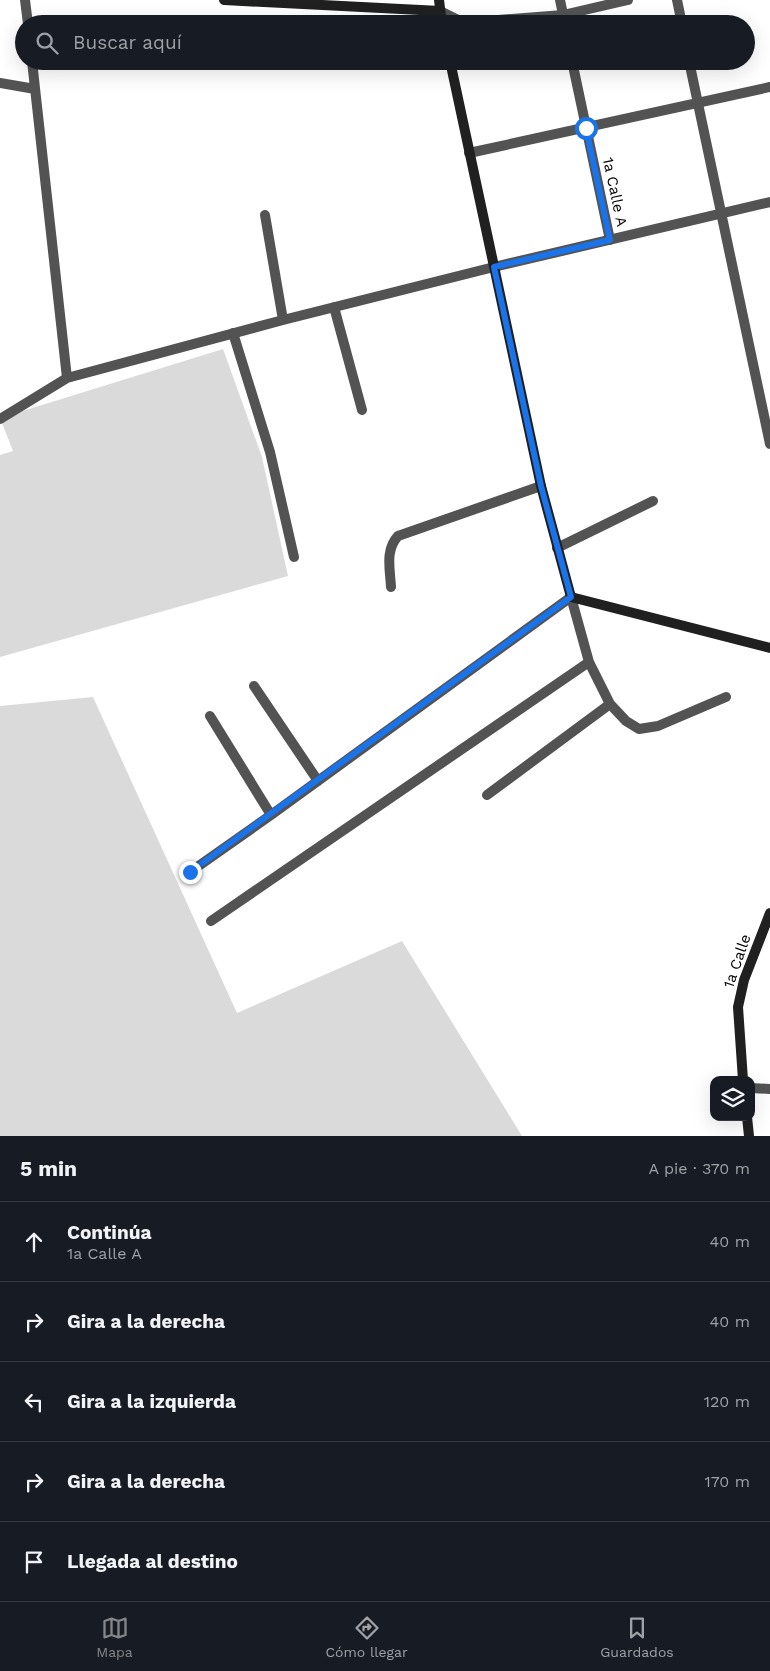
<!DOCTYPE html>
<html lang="es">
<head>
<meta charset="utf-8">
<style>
	body { margin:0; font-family:"Work Sans",sans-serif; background:#20242c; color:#f1f3f6 }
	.controls { position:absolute; right:15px; bottom:15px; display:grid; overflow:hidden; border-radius:10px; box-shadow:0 5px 20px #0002 }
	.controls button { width:45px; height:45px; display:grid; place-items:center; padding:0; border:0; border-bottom:1px solid #363941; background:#171b24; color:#f1f3f6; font:25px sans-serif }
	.stop { position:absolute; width:15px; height:15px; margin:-11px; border:4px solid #1a73e8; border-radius:50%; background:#fff }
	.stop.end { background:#1a73e8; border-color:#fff; box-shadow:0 1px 5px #0008 }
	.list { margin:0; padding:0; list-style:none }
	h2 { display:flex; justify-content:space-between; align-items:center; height:65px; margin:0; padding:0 20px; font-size:21px }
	h2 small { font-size:16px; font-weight:400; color:#9ea1a6 }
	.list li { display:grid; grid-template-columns:32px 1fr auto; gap:15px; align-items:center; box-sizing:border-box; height:80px; padding:0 20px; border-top:1px solid #363941 }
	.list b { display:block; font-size:19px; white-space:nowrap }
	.list p { margin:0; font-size:16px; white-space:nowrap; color:#9ea1a6 }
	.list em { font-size:16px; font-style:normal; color:#9ea1a6 }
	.icon { flex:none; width:28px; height:28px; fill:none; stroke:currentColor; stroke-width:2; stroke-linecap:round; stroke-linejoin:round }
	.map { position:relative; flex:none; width:770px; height:1136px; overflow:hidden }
	.search { position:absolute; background:#171b24; box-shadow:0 5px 20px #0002; left:15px; right:15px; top:15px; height:55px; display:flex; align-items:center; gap:12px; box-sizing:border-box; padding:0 18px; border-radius:28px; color:#9ea1a6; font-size:19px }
	.sheet { height:465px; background:#171b24 }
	nav { display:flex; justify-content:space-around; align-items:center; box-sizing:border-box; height:70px; border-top:1px solid #363941; background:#171b24; font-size:14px; color:#9ea1a6 }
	nav a { display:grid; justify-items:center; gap:2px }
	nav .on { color:#858687 }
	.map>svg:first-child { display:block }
	.green { fill:#dadada }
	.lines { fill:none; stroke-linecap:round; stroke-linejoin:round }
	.lane { stroke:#535353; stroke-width:10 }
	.street { stroke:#535353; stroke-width:10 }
	.secondary { stroke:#202020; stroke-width:10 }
	.route { stroke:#1a73e8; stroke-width:6 }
	.labels { text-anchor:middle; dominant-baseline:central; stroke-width:4; stroke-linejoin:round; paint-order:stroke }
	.street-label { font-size:15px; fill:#000; stroke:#fff }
</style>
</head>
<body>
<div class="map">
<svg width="770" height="1136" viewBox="0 0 770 1136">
	<rect width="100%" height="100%" fill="#fff"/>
	<path class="green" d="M223 349 262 457 288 576 0 657V455L13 451 0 418Z
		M93 697 237 1013 402 941 522 1136H0V706Z"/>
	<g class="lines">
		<path class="lane" d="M233 333 270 452 294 557"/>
		<path class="street" d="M25 0 28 24
			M560 0 565 24
			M677 0 682 24
			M440 11 458 20 486 21 563 15 628 0
			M32 61 67 378
			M572 61 610 240
			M689 61 770 444
			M0 83 35 89
			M469 153 770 87
			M265 215 283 320
			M334 307 362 410
			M0 419 67 378 283 320 494 267 770 202
			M557 548 653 501
			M391 587C390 569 385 550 398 536L541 486
			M254 686 318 781
			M610 704 626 721 639 729 658 726 726 697
			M210 716 271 815 571 597 589 662 211 921
			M487 795 610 704 589 662
			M190 872 271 815
			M751 1088 770 1089"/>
		<path class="secondary" d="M224 0 440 11
			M439 0 442 24
			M450 61 541 486 571 597 770 648
			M743 1080 738 1007 744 980 770 913
			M747 1117 749 1136"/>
	</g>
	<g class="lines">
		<path class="route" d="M190 872 571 597 541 486 494 267 610 240 586 128"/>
	</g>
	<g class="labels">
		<g class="street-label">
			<text transform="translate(615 192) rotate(78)">1a Calle A</text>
			<text transform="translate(737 961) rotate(-71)">1a Calle</text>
		</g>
	</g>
</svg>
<div class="controls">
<button><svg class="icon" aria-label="layers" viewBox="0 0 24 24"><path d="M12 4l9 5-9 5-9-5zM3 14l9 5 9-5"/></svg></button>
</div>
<div class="stop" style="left:586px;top:128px"></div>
<div class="stop end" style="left:190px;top:872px"></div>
<div class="search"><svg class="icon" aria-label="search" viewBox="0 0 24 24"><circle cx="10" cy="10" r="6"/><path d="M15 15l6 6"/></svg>Buscar aquí</div>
</div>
<section class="sheet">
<h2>5 min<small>A pie · 370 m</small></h2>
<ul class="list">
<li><svg class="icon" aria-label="ahead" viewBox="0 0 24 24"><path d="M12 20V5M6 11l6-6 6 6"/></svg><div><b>Continúa</b><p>1a Calle A</p></div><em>40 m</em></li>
<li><svg class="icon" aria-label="right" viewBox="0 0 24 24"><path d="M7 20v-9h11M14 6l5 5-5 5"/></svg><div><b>Gira a la derecha</b></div><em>40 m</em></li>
<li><svg class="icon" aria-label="left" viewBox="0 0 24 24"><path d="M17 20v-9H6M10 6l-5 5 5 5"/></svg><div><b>Gira a la izquierda</b></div><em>120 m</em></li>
<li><svg class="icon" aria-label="right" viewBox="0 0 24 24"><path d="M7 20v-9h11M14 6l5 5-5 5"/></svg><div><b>Gira a la derecha</b></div><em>170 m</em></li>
<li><svg class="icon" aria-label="arrive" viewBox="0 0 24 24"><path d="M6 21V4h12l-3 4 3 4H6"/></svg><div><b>Llegada al destino</b></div></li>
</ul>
</section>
<nav>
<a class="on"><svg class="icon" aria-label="map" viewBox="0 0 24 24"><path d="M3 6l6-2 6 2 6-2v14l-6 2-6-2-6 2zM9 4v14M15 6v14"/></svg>Mapa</a>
<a><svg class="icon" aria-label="directions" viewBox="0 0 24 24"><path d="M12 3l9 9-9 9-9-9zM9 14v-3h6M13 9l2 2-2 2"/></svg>Cómo llegar</a>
<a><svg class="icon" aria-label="saved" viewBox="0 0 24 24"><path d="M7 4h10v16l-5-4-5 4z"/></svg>Guardados</a>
</nav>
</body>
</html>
